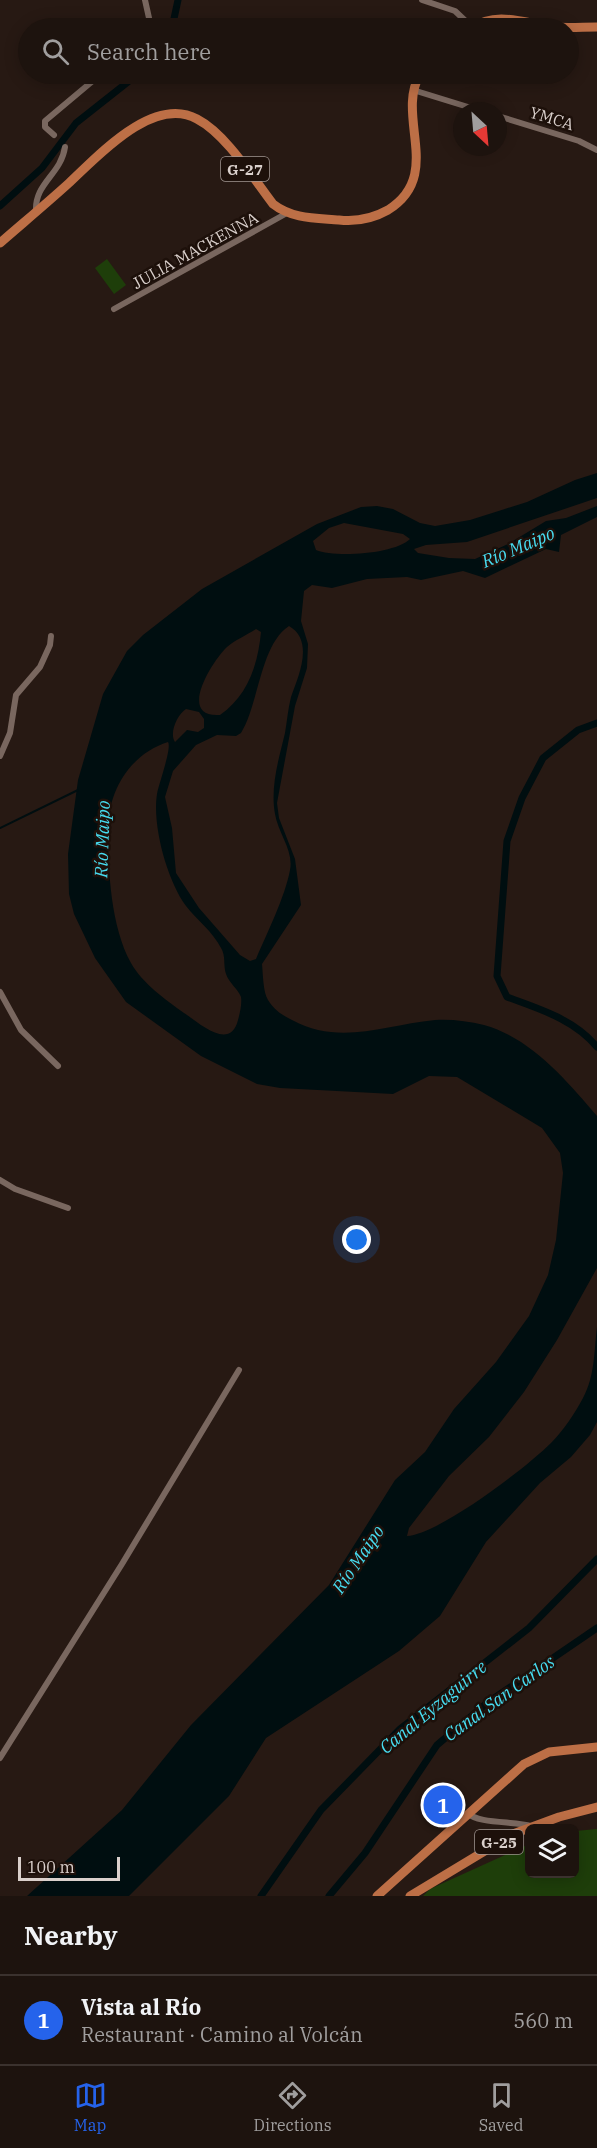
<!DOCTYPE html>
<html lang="en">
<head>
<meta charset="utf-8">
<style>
	body { margin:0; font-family:"IBM Plex Serif",serif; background:#251c17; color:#f1f3f6 }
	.controls { position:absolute; right:18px; bottom:18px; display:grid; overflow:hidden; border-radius:9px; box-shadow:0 3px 15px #0003 }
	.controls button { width:54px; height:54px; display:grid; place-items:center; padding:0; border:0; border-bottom:2px solid #3b322e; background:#1d130e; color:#f1f3f6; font:30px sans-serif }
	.compass { position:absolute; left:453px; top:102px; width:54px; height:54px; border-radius:50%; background:#1d130e; box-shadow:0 3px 15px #0003; rotate:154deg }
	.scale { position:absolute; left:18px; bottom:15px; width:102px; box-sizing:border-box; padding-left:6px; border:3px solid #dad0cc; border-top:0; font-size:16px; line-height:21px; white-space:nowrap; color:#dad0cc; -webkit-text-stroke:4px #1d100a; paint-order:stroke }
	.you { position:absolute; left:357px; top:1240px; width:21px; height:21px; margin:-15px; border:4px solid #fff; border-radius:50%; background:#1a73e8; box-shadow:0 0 0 9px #1a73e833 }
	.badge { display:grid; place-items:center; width:39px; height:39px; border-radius:50%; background:#2563eb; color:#fff; font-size:20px; font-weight:700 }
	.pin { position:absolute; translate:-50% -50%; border:3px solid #fff; box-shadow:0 2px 6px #0006 }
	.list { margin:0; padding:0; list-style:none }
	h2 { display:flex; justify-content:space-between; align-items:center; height:78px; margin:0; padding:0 24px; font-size:26px }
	h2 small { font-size:20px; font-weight:400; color:#a09e9e }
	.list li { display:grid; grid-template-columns:39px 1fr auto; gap:18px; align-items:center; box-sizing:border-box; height:90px; padding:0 24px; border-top:2px solid #3b322e }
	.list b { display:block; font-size:22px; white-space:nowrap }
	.list p { margin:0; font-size:20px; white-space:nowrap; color:#a09e9e }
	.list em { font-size:20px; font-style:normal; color:#a09e9e }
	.icon { flex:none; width:33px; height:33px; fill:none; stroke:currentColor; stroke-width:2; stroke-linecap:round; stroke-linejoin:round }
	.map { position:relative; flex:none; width:597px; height:1896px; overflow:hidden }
	.search { position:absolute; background:#1d130e; box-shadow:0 3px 15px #0003; left:18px; right:18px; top:18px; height:66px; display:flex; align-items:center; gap:15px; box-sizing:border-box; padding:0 21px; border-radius:33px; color:#a09e9e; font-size:22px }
	.sheet { height:168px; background:#1d130e }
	nav { display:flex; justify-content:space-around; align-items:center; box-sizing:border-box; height:84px; border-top:2px solid #3b322e; background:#1d130e; font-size:16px; color:#a09e9e }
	nav a { display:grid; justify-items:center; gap:3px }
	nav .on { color:#2563eb }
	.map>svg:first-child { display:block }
	.green { fill:#1e3e0a }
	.water { fill:#000e10; fill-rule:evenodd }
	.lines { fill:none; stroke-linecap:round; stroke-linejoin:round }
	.stream { stroke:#000e10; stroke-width:2 }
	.canal { stroke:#000e10; stroke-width:7 }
	.street { stroke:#79675f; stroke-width:6 }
	.primary { stroke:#bd6f46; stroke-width:9 }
	.labels { text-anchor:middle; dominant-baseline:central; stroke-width:5; stroke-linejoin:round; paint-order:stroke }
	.shield { fill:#1d100a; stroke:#a19692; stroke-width:1.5 }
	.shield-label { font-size:15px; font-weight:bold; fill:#dad0cc }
	.street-label { font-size:16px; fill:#dad0cc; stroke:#1d100a }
	.water-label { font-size:18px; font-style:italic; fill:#47dbef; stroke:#1d100a }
</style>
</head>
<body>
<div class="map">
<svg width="597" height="1896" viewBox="0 0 597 1896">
	<rect width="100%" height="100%" fill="#271913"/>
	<path class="green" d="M107 259 126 285 114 294 95 268Z
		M597 1829V1896H423L430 1889 529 1844 530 1874H574L575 1831Z"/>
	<path class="water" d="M597 473V498L467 542 426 545 414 549 418 553 449 558 475 559 508 544 546 521 566 518 597 506V517L561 535 559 552 546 549 485 578 463 571 421 580 407 577 367 579 332 588 312 585 304 591 301 621 308 644 307 668 295 706 277 803 279 818 295 859 301 905 262 964C263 974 263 992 268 1000 274 1010 282 1015 292 1020 340 1046 384 1025 435 1020 451 1019 468 1021 484 1025 531 1038 567 1081 597 1116V1268L557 1340 524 1392 489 1437 449 1476 409 1528 407 1536C440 1534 527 1467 551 1443 563 1431 575 1413 583 1398 595 1376 594 1351 597 1327V1422L590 1435 571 1457 540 1483 486 1542 440 1616 399 1651 266 1738 229 1796 129 1896H27L122 1810 191 1725 329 1585 395 1480 425 1452 454 1409 496 1362 529 1316 548 1275 556 1240 563 1173 560 1153 542 1128 457 1077 429 1076 393 1094 280 1088 257 1084 201 1056 126 1002 95 958 74 914 69 894 68 854 78 780 103 694 127 651 143 635 202 589 317 524 361 507 377 506 393 509 420 523 435 526 470 520 527 502 575 480ZM344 523 403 534 410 539C395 554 335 558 316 550L313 541 329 528ZM289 626C315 641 298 677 291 697 288 709 287 721 285 733 279 758 270 787 275 814 278 833 294 851 290 870 285 897 267 933 256 959L250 961 240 955 199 908 176 873 172 828 165 797 173 771 196 745 217 735 236 736 241 733C259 704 260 645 289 626ZM256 629 261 632C258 664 248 696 220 715 176 718 213 660 227 647 235 640 247 635 256 629ZM186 709 199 712 204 719V728L198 732 187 730 175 742C169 733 177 715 186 709ZM168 742C172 748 159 783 157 794 152 825 167 880 186 906 197 920 213 932 221 948 226 956 223 965 226 974 229 983 238 989 241 997 242 1004 240 1013 238 1020 230 1052 198 1022 184 1013 166 1000 142 983 131 963 111 927 108 871 108 830 108 791 130 754 168 742Z"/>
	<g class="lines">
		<path class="stream" d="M0 828 78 790"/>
		<path class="canal" d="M172 28 178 0
			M0 206 42 168 76 123 138 74
			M597 723 578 730 543 758 522 798 507 841 497 976 507 997C539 1009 574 1019 597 1047
			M261 1896 321 1810 400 1729 529 1628 597 1559
			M329 1896 365 1853 437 1745 487 1703 597 1628"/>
		<path class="street" d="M422 0 455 11 473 28
			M145 28 149 18 145 0
			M413 90 481 111
			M498 116 579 141 597 150
			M54 135 45 127V121L101 74
			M36 212C34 183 61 175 65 147
			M114 309 287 213
			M0 756 10 733 16 695 40 667 50 645 51 636
			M0 992 21 1030 58 1066
			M0 1180 15 1189 68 1208
			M0 1758 122 1564 239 1370
			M468 1813C477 1824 516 1821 531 1826"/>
		<path class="primary" d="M472 28C497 10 526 24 554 27 568 28 583 27 597 27
			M0 243C23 223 47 203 69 183 98 156 153 95 197 119 226 134 253 178 273 204 292 219 316 218 339 220 357 222 372 219 388 210 444 175 395 117 420 74
			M377 1896 524 1764 549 1752 597 1747
			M410 1896 513 1834 559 1817 597 1807"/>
	</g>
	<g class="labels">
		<g class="shield">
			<rect x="221" y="157" width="48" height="24" rx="4.5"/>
			<rect x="475" y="1830" width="48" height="24" rx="4.5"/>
		</g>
		<g class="shield-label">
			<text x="245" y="169">G-27</text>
			<text x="499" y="1842">G-25</text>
		</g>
		<g class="street-label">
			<text transform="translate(552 118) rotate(17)">YMCA</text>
			<text transform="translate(195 250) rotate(-29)">JULIA MACKENNA</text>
		</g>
		<g class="water-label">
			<text transform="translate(518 547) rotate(-23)">Río Maipo</text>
			<text transform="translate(102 839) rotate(-88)">Río Maipo</text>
			<text transform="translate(358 1559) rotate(-56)">Río Maipo</text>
			<text transform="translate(499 1698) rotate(-36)">Canal San Carlos</text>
			<text transform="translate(433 1707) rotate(-40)">Canal Eyzaguirre</text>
		</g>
	</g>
</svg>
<div class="controls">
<button><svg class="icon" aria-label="layers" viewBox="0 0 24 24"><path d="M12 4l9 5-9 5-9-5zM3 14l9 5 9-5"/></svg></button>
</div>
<svg class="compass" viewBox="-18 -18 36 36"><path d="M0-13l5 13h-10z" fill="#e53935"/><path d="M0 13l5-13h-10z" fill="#a09e9e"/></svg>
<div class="scale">100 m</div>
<div class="you"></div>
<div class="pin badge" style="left:443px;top:1805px">1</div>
<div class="search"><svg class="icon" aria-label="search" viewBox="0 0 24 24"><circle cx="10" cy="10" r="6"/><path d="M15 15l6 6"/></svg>Search here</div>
</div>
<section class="sheet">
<h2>Nearby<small></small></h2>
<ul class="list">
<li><span class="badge">1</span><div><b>Vista al Río</b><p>Restaurant · Camino al Volcán</p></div><em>560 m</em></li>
</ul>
</section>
<nav>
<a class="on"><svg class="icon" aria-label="map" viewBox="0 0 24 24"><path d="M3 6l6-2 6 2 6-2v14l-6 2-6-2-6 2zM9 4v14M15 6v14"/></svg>Map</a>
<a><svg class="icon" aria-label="directions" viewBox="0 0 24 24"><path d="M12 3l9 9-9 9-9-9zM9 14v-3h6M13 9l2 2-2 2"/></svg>Directions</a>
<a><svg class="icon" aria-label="saved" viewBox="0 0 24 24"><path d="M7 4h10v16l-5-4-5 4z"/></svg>Saved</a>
</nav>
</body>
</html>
